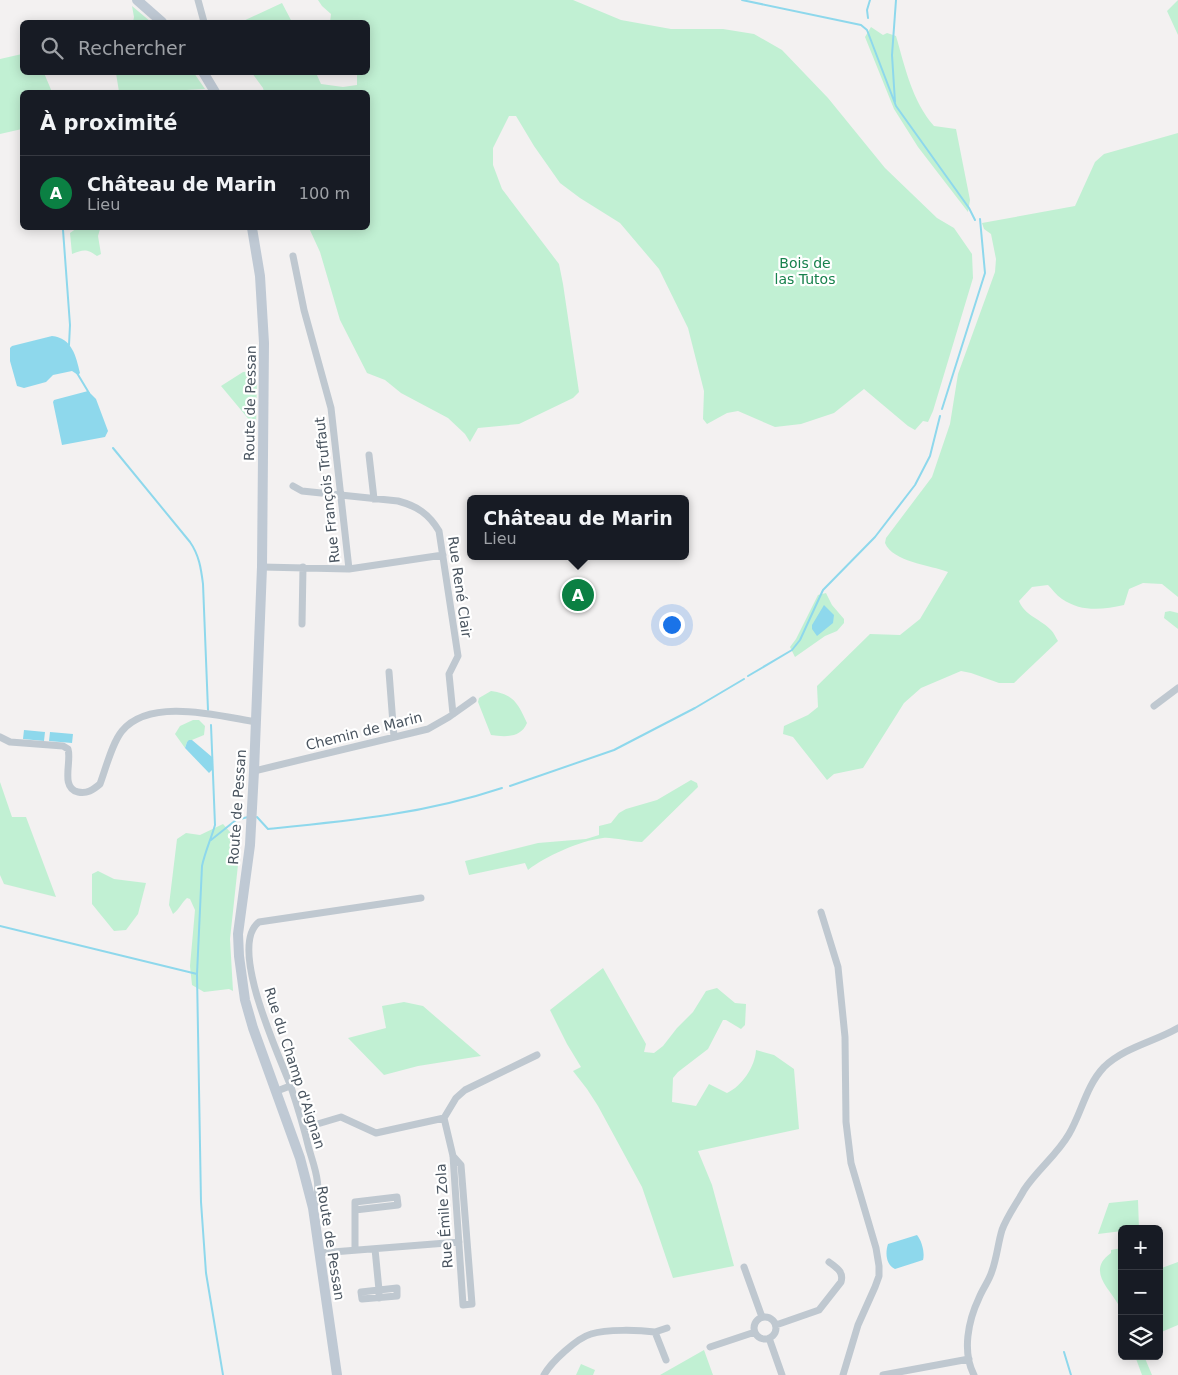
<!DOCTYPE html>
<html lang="fr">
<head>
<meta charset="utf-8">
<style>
	body { margin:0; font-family:"DejaVu Sans",sans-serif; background:#242831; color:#f1f3f6 }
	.controls { position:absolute; right:15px; bottom:15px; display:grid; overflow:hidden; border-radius:8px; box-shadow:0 2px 12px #0003 }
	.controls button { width:45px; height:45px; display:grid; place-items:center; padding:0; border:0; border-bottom:1px solid #363941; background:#171b24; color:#f1f3f6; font:25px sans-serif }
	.you { position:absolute; left:671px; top:624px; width:18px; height:18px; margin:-12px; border:4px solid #fff; border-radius:50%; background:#1a73e8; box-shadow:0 0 0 8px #1a73e833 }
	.badge { display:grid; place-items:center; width:32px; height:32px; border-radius:50%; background:#0b8043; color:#fff; font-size:16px; font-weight:700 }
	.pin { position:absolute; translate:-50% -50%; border:2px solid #fff; box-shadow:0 1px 5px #0006 }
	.popup { position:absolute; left:467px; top:495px; width:222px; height:65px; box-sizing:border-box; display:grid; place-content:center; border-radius:8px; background:#171b24; filter:drop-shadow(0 1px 4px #0005); font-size:16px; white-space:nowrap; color:#9ea1a6 }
	.popup b { font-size:19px; color:#f1f3f6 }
	.popup::after { content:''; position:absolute; left:50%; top:100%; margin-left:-10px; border:10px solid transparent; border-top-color:#171b24 }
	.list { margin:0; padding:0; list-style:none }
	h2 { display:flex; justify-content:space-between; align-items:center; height:65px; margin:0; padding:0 20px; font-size:21px }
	h2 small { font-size:16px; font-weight:400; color:#9ea1a6 }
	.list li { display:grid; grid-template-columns:32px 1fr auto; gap:15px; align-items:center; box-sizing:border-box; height:75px; padding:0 20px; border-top:1px solid #363941 }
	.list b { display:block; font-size:19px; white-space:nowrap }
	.list p { margin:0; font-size:16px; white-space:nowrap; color:#9ea1a6 }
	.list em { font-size:16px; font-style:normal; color:#9ea1a6 }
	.icon { flex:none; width:28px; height:28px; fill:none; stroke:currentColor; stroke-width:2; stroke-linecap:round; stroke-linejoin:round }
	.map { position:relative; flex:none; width:1178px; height:1375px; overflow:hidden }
	.search { position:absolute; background:#171b24; box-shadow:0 2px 12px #0003; left:20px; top:20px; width:350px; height:55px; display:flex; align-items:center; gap:12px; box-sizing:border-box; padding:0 18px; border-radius:8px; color:#9ea1a6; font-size:19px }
	.panel { position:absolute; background:#171b24; box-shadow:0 2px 12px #0003; left:20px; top:90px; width:350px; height:140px; border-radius:8px }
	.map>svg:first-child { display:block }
	.green { fill:#c1f0d3 }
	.water { fill:#8ed8ec }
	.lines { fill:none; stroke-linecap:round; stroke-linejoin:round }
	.stream { stroke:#8ed8ec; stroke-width:2 }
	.minor { stroke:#bfc8d0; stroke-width:7 }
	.secondary { stroke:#bfc9d4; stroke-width:10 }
	.labels { text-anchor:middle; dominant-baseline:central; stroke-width:4.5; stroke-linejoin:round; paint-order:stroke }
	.park-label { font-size:14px; fill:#18824d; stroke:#fff }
	.street-label { font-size:14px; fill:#49545f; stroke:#fff }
</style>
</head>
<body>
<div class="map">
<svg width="1178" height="1375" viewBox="0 0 1178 1375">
	<rect width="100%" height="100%" fill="#f3f1f1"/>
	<path class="green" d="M318 0H573L621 20 671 29H723L754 34 782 50 828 98 885 168 937 218 954 228 972 254 973 278 933 411 928 422 923 421 915 430 908 426 864 389 834 413 801 424 775 427 738 411 727 413 707 424 703 419 704 391 688 328 659 269 620 223 580 198 560 183 534 146 516 116H509L493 148V165L502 189 559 264 563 284 579 392 573 398 519 424 478 428 470 442 465 434 448 418 401 393 385 380 367 373 340 320 320 252 309 228H368V92H264L263 88 252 73H316L321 84 343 87 357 85V73L368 72V22H330L331 14 322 6Z
		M1178 0V35L1167 11Z
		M282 3 292 22H241Z
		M132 6 151 22H133L134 17Z
		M871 27 883 35 887 33 896 36C905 67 912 101 934 126L956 129 970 200 968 212 918 147 894 109 865 37Z
		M22 54V72L44 73 52 92H22V129L0 134V59Z
		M116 73H194L205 89 186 90 173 92H119Z
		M1178 133V597L1162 584 1143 583 1129 589 1124 605C1102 610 1081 612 1062 599 1056 595 1052 589 1048 585L1032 587 1019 601C1024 615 1042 620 1051 630 1054 633 1056 638 1058 641L1014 683H999L971 673 961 671 921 688 904 703 863 768 834 774 827 780 793 737 783 734 784 726 808 715 818 707 817 686 870 634 900 635 920 619 948 572C930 565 893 562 885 543L886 538 932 477 950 424 958 374 995 272 996 259 991 234 984 229 982 223 1075 206 1095 162 1104 154Z
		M77 228H99L100 229 98 236 101 254 97 256C87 249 84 249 72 254L70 233Z
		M257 371 256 428 221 386 243 372Z
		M826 593 832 605 844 619V623L837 631 825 636 795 657 790 647 796 639 818 595Z
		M1170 611 1178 613V629L1164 618 1165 612Z
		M491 691C514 694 518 704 527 723 521 738 505 737 491 735L478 702 479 698Z
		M193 720H199L205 726 204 735 187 742 185 748 175 734 180 726Z
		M691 780 697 783 698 787 642 842C630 842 612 837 603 838 579 841 546 856 528 870L525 863 469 875 465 861 538 843 586 839 599 835V826L611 823 619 813 626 809 657 800Z
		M0 782 12 817H26L56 897 4 884 0 875Z
		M223 824 231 833 241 837 230 939 233 991 229 989 204 992 192 985 190 966 195 910 190 899 187 898C181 903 180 909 173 914L169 905 177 839 186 833 200 835Z
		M98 871 114 879 146 883 138 914 126 930 114 931 92 904V874Z
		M603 968 646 1044 644 1052 654 1053 663 1046 677 1028 693 1012 706 991 717 988 735 1003 746 1004 745 1025 741 1029 726 1020H723L708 1049 678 1072 673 1078 672 1102 696 1106 709 1084 727 1093C742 1086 755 1067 756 1050L774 1055 794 1069 799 1129 698 1151 712 1185 734 1266 673 1278 642 1187 598 1106 587 1089 573 1071 581 1067 567 1044 550 1010Z
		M404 1002 423 1006 481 1056 418 1066 384 1075 348 1038 386 1028 382 1006Z
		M1138 1200 1139 1229H1122V1231L1098 1234 1109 1203Z
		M1122 1248V1316C1121 1312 1120 1307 1118 1304 1108 1287 1087 1270 1111 1253V1250Z
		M1178 1262V1325L1159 1333V1269Z
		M704 1350 713 1375H660Z
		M1135 1356H1144L1152 1375H1142Z
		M581 1364 595 1370 593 1375H576Z"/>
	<path class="water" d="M52 336C72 338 76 356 80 373L78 375 72 371 53 375 46 382 24 388 17 386 10 361V348L12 346Z
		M88 391 96 399 108 431 105 437 62 445 53 402 54 400Z
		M824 605 834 615 833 623 817 636 812 629V625Z
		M24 730 45 732 44 741 23 739Z
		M50 732 73 734 72 743 49 741Z
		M189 740H192L212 757 213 769 209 773 185 748 187 742Z
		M917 1235C922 1241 925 1253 923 1260L895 1269C886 1265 885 1253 888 1244Z"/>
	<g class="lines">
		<path class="stream" d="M742 0 861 25 867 30 896 106 969 208 975 220
			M868 18 867 10 870 0
			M895 102 892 55 896 0
			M63 230 70 325 69 345
			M77 373 89 393
			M942 409 985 273 980 219
			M113 448 190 542C199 555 201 568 203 584L208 710
			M748 676 792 650 800 640 823 590 875 537 915 485 930 456 940 416
			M211 725 215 825C211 839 205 852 202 866L197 974 201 1202 206 1273 223 1375
			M510 786 614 750 695 708 744 679
			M257 817 268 829C349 821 424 814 502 788
			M211 840 236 820 248 817
			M0 926 197 974
			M1064 1352 1071 1375"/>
		<path class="minor" d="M198 0 204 22
			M293 256 304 310 331 408 349 569
			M369 455 374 499
			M293 486 302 491 398 501C417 506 429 514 439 531L458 656 449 674 453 714
			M262 567 349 569 443 555
			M302 624 303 567
			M389 672 394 737
			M1154 706 1178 688
			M0 737 10 742 63 746 68 749C72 761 60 788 78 792 87 794 93 790 100 784 106 768 112 743 122 731 150 697 219 716 256 722
			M254 771 428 729 449 717 473 700
			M821 912 838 967 845 1037 846 1122 851 1163 876 1248 879 1266V1276L875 1287 858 1325 843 1375
			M277 1091 290 1086
			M444 1118 453 1156 463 1305 472 1304 461 1165 453 1156
			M304 1128 341 1117 376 1133 444 1118 456 1098 465 1090 537 1055
			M313 1208C323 1188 315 1169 309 1149 304 1128 298 1108 291 1087 280 1057 227 946 259 922L421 898
			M355 1210V1202L397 1197 398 1205 355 1210V1250
			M375 1249 379 1290 361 1292 362 1299 397 1296V1288L379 1290V1298
			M320 1253 459 1242
			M744 1267 762 1317
			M754 1328a11 11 0 1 1 22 0a11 11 0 1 1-22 0Z
			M776 1325 819 1310 841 1282C844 1272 837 1268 829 1262
			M655 1332 667 1328
			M769 1338 782 1375
			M710 1347 755 1332
			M544 1375C551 1362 577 1338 591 1334 607 1329 639 1330 655 1332L666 1360
			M883 1375 969 1359
			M974 1375C962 1352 968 1321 979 1298 983 1288 989 1281 992 1271 997 1257 998 1243 1002 1230 1007 1216 1017 1203 1024 1190 1037 1170 1057 1155 1069 1134 1082 1112 1086 1086 1104 1067 1125 1047 1154 1042 1178 1028"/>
		<path class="secondary" d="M137 0 162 22
			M203 72 215 92
			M252 228 260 276 264 343 262 567 254 771 250 845 238 934 239 956 245 1000 253 1028 300 1158 313 1208 337 1375"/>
	</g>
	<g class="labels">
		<g class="park-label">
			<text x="805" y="263">Bois de<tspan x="805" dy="16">las Tutos</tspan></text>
		</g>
		<g class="street-label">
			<text transform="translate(250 403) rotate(-89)">Route de Pessan</text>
			<text transform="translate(327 490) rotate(-96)">Rue François Truffaut</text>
			<text transform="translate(460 587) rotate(82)">Rue René Clair</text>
			<text transform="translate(364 731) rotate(-14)">Chemin de Marin</text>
			<text transform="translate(237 807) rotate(-86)">Route de Pessan</text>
			<text transform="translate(295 1068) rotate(72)">Rue du Champ d'Aignan</text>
			<text transform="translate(444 1216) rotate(-94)">Rue Émile Zola</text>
			<text transform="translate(331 1243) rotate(81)">Route de Pessan</text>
		</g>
	</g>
</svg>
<div class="controls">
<button>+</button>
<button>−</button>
<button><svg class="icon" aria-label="layers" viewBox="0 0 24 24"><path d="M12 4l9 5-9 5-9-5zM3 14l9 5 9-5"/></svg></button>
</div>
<div class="you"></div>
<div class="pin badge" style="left:578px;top:595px">A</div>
<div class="popup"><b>Château de Marin</b>Lieu</div>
<div class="search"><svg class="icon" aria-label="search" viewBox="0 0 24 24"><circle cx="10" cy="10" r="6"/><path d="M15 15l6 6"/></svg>Rechercher</div>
<section class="panel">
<h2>À proximité<small></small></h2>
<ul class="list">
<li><span class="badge">A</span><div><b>Château de Marin</b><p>Lieu</p></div><em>100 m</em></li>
</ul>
</section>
</div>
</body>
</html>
